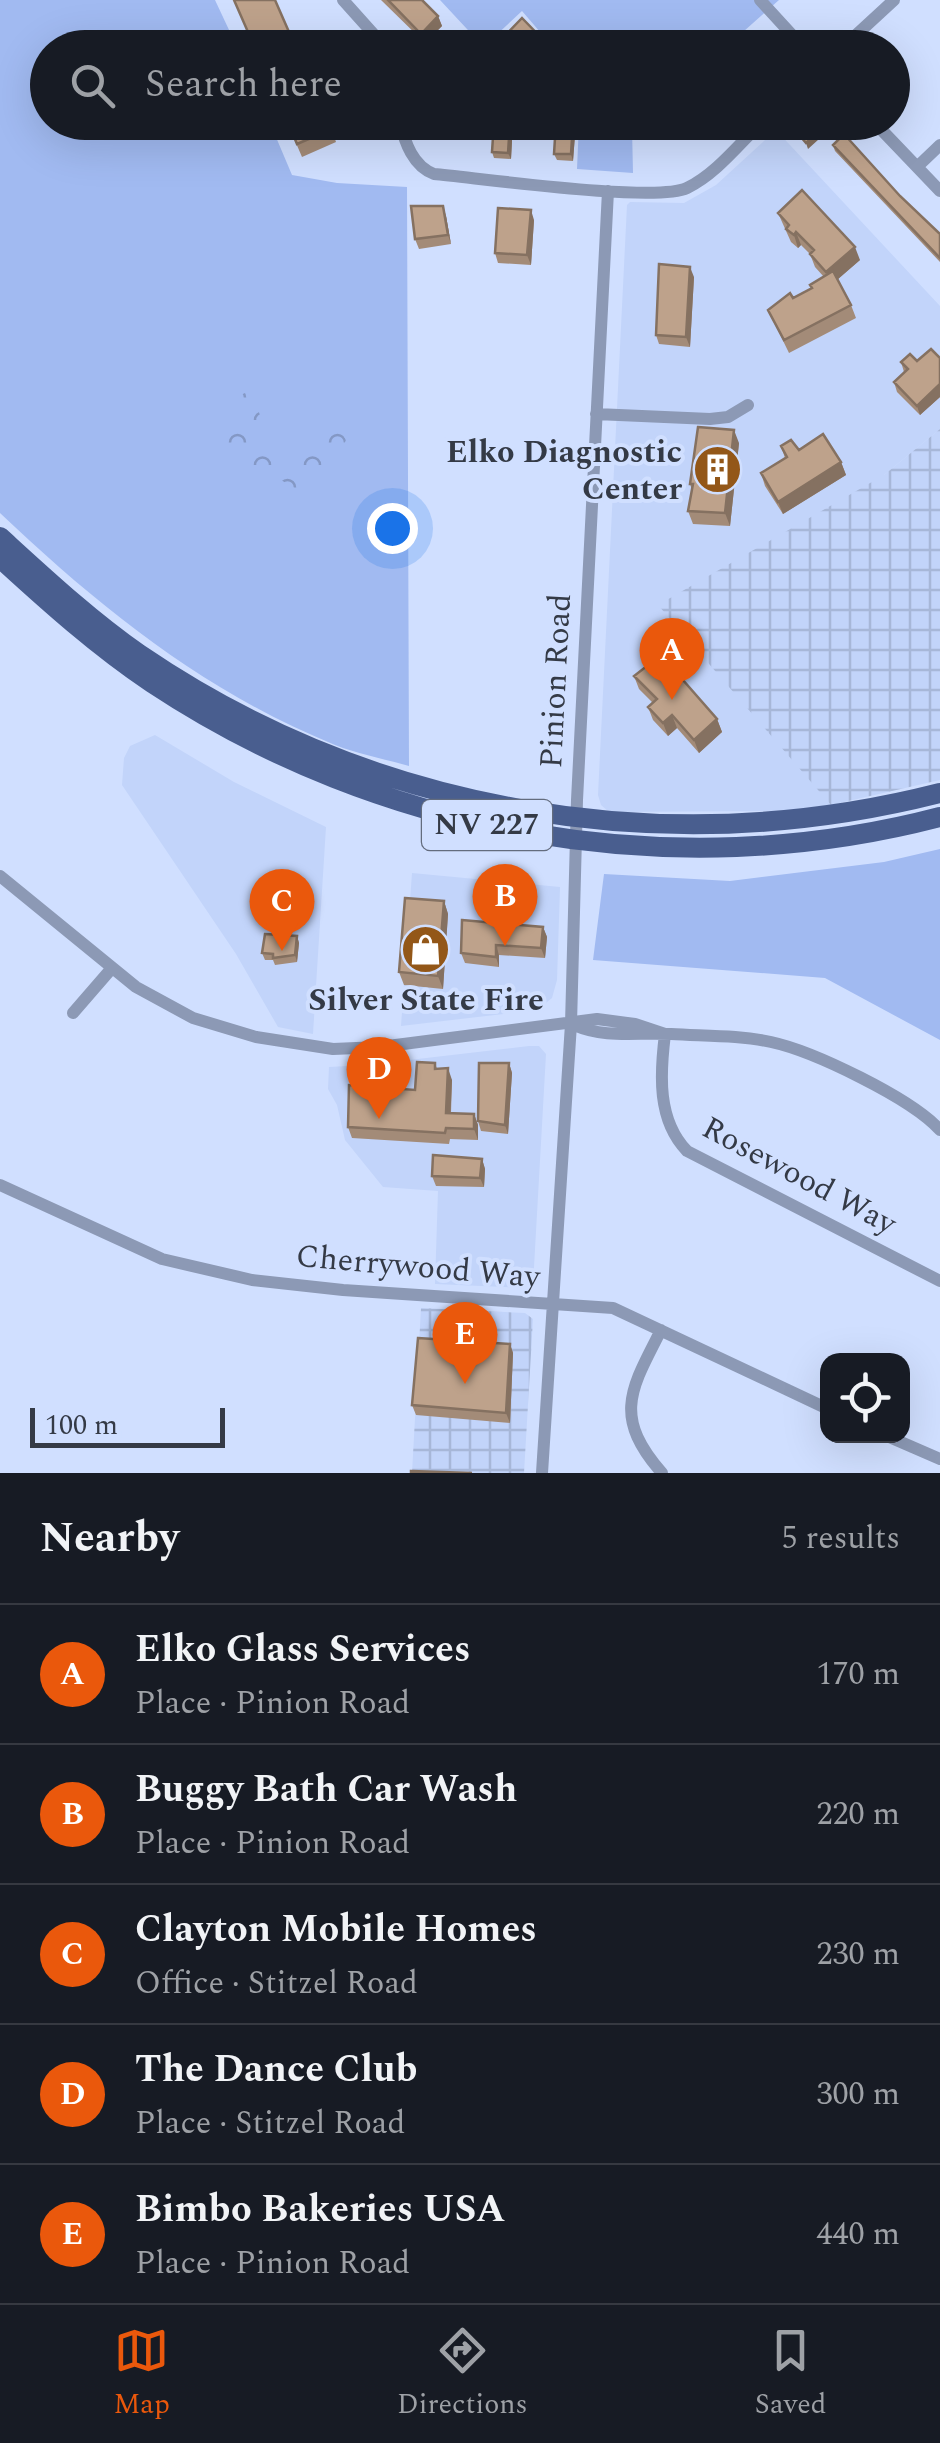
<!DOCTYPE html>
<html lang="en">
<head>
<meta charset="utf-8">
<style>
	body { margin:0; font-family:Spectral,serif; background:#242831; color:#f1f3f6 }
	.controls { position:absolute; right:30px; bottom:30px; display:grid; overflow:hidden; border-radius:20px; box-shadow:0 10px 40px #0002 }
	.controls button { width:90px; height:90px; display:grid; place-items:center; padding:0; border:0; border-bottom:2px solid #363941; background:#171b24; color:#f1f3f6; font:50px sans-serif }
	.scale { position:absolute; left:30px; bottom:25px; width:195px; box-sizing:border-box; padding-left:10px; border:5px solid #343a46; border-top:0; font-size:28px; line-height:35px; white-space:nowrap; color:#343a46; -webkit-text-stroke:8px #d0dfff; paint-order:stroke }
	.you { position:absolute; left:392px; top:528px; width:35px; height:35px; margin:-25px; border:8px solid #fff; border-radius:50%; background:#1a73e8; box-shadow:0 0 0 15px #1a73e833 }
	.badge { display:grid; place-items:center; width:65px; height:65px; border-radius:50%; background:#ea580c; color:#fff; font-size:32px; font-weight:700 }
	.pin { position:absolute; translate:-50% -82px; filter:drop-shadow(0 2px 5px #0008) }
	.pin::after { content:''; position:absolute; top:52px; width:35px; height:30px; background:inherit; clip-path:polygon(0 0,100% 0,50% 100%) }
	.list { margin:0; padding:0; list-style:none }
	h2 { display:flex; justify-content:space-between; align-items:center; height:130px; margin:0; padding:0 40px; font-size:42px }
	h2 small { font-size:32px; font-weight:400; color:#9ea1a6 }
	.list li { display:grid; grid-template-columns:65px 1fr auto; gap:30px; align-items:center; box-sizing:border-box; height:140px; padding:0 40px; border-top:2px solid #363941 }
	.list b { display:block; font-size:38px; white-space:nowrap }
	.list p { margin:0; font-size:32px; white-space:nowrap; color:#9ea1a6 }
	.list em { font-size:32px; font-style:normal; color:#9ea1a6 }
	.icon { flex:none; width:55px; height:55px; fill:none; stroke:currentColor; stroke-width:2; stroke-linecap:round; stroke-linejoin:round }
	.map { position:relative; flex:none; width:940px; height:1473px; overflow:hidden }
	.search { position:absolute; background:#171b24; box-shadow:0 10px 40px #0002; left:30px; right:30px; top:30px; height:110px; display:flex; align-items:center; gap:25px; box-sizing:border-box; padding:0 35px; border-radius:55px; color:#9ea1a6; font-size:38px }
	.sheet { height:830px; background:#171b24 }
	nav { display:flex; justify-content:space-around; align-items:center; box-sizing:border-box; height:140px; border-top:2px solid #363941; background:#171b24; font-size:28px; color:#9ea1a6 }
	nav a { display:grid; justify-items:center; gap:5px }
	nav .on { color:#ea580c }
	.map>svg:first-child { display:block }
	.built { fill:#c2d4fa }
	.industrial { fill:url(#industrial-grid) }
	.grass { fill:#a1baf1 }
	.forest { fill:url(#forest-crowns) }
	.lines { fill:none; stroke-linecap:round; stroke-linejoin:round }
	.minor { stroke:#8c99b5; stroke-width:12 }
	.primary { stroke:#495e8f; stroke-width:20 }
	.wall { fill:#a38b78 }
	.shaded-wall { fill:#857161 }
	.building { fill:#bea28b; stroke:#857161; stroke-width:2.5 }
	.labels { text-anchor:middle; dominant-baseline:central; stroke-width:8; stroke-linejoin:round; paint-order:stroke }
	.shield { fill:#d0dfff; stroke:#636c7e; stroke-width:2.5 }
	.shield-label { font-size:30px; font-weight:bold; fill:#343a46 }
	.poi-label { font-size:32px; font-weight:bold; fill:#343a46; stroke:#d0dfff; text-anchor:end }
	.street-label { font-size:32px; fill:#343a46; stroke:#d0dfff }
</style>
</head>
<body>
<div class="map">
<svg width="940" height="1473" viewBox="0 0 940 1473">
	<defs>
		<pattern id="industrial-grid" width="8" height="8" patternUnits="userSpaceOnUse" patternTransform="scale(2.5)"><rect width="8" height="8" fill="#c2d4fa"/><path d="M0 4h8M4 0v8" fill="none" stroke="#a7b7d8"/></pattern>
		<pattern id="forest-crowns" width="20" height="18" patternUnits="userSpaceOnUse" patternTransform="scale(2.5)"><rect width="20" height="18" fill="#a1baf1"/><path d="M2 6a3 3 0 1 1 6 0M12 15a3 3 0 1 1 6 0" fill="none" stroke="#8498c5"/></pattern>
	</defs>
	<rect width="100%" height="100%" fill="#d0dfff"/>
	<path class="built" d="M776 130 940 306V429L884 475 831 805 778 811 609 812 601 805 598 795 627 205 630 202 684 203 716 185Z
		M155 735 234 782 326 827 313 1034 278 1027 236 954 122 785 124 758 130 746Z
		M412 873 560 887 557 980 552 998 537 1010 401 1026Z
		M529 1046H539L546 1054 533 1285 527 1288 435 1284 438 1191 383 1187 345 1140 337 1105 328 1089 329 1067 366 1065Z"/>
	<path class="industrial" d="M940 429V780L831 805 658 605 884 475Z
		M421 1308 525 1313 533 1319 524 1473H412Z"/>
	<path class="grass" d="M0 0H215L237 47 48 48V122L270 123 292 175 337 183 407 187 409 766C385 759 358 754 335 745 206 693 99 607 0 513Z
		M440 0H779L725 48 553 47 522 11 492 39 491 47H480V43Z
		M579 123H638L632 128 633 173 577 169Z
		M940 849V1040L825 978 593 960 604 874 730 881 884 862Z"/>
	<path class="forest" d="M248 392C267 416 262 448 288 469L294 467 334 429H339L346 440 331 471 309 491 301 492 276 477 231 462C223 441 221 399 248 392Z"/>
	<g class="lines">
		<path class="minor" d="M343 0 386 48
			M760 0 804 48
			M842 48 894 0
			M400 122C405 143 413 166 434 174 479 178 656 203 687 188 716 174 739 144 762 122
			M874 122 940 191
			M917 167 940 145
			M596 414 710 419 728 417 748 405
			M0 876 136 987 193 1018 256 1037 333 1049 380 1047 597 1019 635 1024 665 1034
			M73 1013 112 968
			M574 1025C606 1039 637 1032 671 1034 704 1036 739 1035 771 1042 813 1051 911 1098 940 1130
			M665 1034C660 1074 657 1120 687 1151L940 1281
			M0 1185 162 1259 252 1280 343 1290 613 1308 828 1409
			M661 1330C631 1389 612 1416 662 1473
			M887 1436 940 1459
			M542 1473 571 1024 577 800 608 191"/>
		<path class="primary" d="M0 537C45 578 89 619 139 654 374 814 665 863 940 793
			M0 558C48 602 97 646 152 683 381 835 673 887 940 817"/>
	</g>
	<path class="wall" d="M381 0H422L438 16 442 26 425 43Z
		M287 122H329L336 142 302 157Z
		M513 122 511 159 494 158 492 152Z
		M556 122H576L573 161 557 160 554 154Z
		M833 145 900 196 940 234V262L835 151Z
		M778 213 860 260 837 280 851 305 856 318 789 353 768 310 812 288 824 277 815 267 810 254 801 245 798 248 791 242Z
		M446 216 451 244 419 249 415 239Z
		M534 220 531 265 498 263 495 253Z
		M694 277 690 347 659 344 656 335Z
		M940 358V397L920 415 897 392 894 382 904 372 901 362Z
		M739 443 730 526 693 524 688 511 692 490 690 484Z
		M781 446 799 450 841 462 846 475 783 514 765 486 761 473 785 458Z
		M634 676 717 719 722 732 699 753 677 728 668 736 653 720 648 707 653 703 639 689Z
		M444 901 448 914 443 989 404 985 399 972Z
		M543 927 547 937 545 958 499 955V967L465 963 461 953Z
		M297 936 299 943 297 962 275 965 273 960H265L262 953Z
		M435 1063 437 1069 452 1080 451 1113 474 1114 478 1125V1140L450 1139 449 1144 352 1138 348 1127 415 1090Z
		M509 1063 512 1073 508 1134 481 1131 478 1121Z
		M482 1159 485 1169 484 1187 436 1186 432 1176Z
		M510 1344 513 1353 510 1423 416 1415 412 1405Z"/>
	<path class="shaded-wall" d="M438 16 442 26 425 43 421 34Z
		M510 122H513L511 159 508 153Z
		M573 122H576L573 161 571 154Z
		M827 124 829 130 808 149 806 143Z
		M443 206 446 216 451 244 448 235Z
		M531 210 534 220 531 265 527 255Z
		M796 232 801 245 798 248 794 235Z
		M855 247 860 260 831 285 826 272Z
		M690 267 694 277 690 347 686 337Z
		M940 384V397L920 415 917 406Z
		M734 430 739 443 730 526 725 513Z
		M841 462 846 475 783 514 778 502Z
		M672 715 677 728 668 736 663 723Z
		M717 719 722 732 699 753 694 740Z
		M444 901 448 914 443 989 438 976Z
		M543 927 547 937 545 958 541 948Z
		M297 936 299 943 297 962 295 955Z
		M496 945 499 955V967L496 957Z
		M509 1063 512 1073 508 1134 505 1125Z
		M448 1068 452 1080 450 1124 446 1113Z
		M474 1114 478 1125V1140L474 1129Z
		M482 1159 485 1169 484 1187 480 1178Z
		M510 1344 513 1353 510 1423 506 1413Z"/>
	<path class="building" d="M234 0H275L296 48H255Z
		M388 0H422L438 16 421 34Z
		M522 18 551 48H526L521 42 515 48H499L496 45Z
		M429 39H454V48H429Z
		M288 122H329L332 129 297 144Z
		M494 122H510L508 153 492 152Z
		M556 122H573L571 154H554Z
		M805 122H826L827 124 806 143 796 131Z
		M844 134 900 196 940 234V258L833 145Z
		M802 190 855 247 826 272 810 254 814 250 796 232 794 235 786 229 789 225 778 213Z
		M411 206H443L448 235 415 239Z
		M498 208 531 210 527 255 495 253Z
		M659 264 690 267 686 337 656 335Z
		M833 271 851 305 784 340 768 310 790 293 793 298 812 288 810 285Z
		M931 349 940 358V384L917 406 894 382 908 369 901 362 910 354 917 361Z
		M698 427 734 430 725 513 688 511 693 484H690Z
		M823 434 841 462 778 502 761 473 787 457 781 446 791 440 799 450Z
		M661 655 717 719 694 740 672 715 663 723 648 707 657 699 634 676Z
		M405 898 444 901 438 976 399 972Z
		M462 920 543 927 541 948 496 945V957L461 953Z
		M265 934 297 936 295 955 273 958V954L262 953Z
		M417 1062 435 1063V1069L448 1068 446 1113 474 1114V1129L446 1128 445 1133 348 1127 349 1085 415 1090Z
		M479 1063H509L505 1125 478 1121Z
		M433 1155 482 1159 480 1178 432 1176Z
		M418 1338 510 1344 506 1413 412 1405Z
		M411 1471 472 1473H411Z"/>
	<defs>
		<symbol id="building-disc" viewBox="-11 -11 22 22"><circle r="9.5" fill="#935718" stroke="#d0dfff"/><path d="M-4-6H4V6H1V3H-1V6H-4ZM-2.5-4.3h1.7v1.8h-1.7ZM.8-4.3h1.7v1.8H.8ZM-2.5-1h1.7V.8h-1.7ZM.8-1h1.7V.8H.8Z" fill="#fff"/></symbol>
		<symbol id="shop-disc" viewBox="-11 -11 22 22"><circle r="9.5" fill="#935718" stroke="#d0dfff"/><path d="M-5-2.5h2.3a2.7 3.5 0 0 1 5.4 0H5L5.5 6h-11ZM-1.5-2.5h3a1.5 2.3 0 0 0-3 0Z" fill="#fff"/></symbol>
	</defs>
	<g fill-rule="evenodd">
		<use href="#building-disc" x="690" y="442" width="55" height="55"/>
		<use href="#shop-disc" x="398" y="922" width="55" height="55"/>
	</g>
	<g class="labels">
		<rect class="shield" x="422" y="800" width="130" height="50" rx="8"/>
		<g class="shield-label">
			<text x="487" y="825">NV 227</text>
		</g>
		<g class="poi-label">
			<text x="682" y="452">Elko Diagnostic<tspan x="682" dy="37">Center</tspan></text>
			<text x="426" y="1000" text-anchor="middle">Silver State Fire</text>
		</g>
		<g class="street-label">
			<text transform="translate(556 681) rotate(-87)">Pinion Road</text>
			<text transform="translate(799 1176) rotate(28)">Rosewood Way</text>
			<text transform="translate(418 1267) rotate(5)">Cherrywood Way</text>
		</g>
	</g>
</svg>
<div class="controls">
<button><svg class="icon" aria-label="locate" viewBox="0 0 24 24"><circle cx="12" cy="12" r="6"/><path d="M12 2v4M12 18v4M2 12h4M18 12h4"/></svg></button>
</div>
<div class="scale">100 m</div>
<div class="you"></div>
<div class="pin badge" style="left:672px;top:700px">A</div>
<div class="pin badge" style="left:505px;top:946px">B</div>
<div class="pin badge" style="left:282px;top:951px">C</div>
<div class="pin badge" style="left:379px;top:1119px">D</div>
<div class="pin badge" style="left:465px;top:1384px">E</div>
<div class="search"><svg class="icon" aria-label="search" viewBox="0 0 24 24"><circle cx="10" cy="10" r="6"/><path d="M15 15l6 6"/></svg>Search here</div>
</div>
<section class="sheet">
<h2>Nearby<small>5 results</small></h2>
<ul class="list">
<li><span class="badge">A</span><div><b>Elko Glass Services</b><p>Place · Pinion Road</p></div><em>170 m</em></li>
<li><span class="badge">B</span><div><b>Buggy Bath Car Wash</b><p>Place · Pinion Road</p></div><em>220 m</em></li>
<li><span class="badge">C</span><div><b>Clayton Mobile Homes</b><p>Office · Stitzel Road</p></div><em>230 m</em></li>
<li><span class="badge">D</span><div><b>The Dance Club</b><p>Place · Stitzel Road</p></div><em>300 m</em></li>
<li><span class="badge">E</span><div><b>Bimbo Bakeries USA</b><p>Place · Pinion Road</p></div><em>440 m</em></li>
</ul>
</section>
<nav>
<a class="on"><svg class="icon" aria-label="map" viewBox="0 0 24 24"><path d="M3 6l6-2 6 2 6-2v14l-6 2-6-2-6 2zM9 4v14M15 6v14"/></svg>Map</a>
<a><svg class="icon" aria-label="directions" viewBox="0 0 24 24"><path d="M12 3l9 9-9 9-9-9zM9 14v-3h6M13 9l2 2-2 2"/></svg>Directions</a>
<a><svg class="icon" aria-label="saved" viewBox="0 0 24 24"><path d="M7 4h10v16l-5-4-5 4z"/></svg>Saved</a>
</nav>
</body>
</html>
